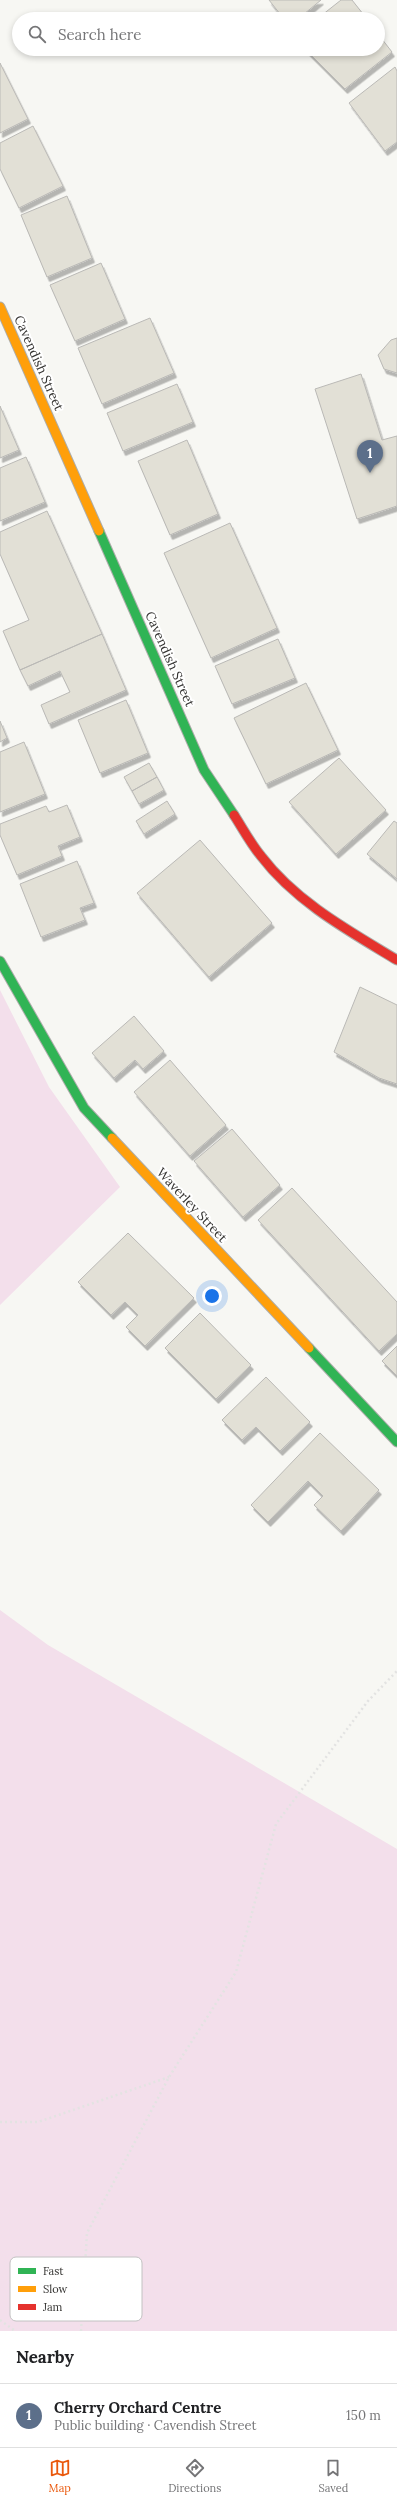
<!DOCTYPE html>
<html lang="en">
<head>
<meta charset="utf-8">
<style>
	body { margin:0; font-family:Lora,serif; background:#f6f6f6; color:#202124 }
	.you { position:absolute; left:212px; top:1296px; width:14px; height:14px; margin:-10px; border:3px solid #fff; border-radius:50%; background:#1a73e8; box-shadow:0 0 0 6px #1a73e833 }
	.badge { display:grid; place-items:center; width:26px; height:26px; border-radius:50%; background:#ea580c; color:#fff; font-size:13px; font-weight:700 }
	.pin { position:absolute; translate:-50% -33px; filter:drop-shadow(0 1px 2px #0008) }
	.pin::after { content:''; position:absolute; top:21px; width:14px; height:12px; background:inherit; clip-path:polygon(0 0,100% 0,50% 100%) }
	.list { margin:0; padding:0; list-style:none }
	h2 { display:flex; justify-content:space-between; align-items:center; height:52px; margin:0; padding:0 16px; font-size:17px }
	h2 small { font-size:13px; font-weight:400; color:#757577 }
	.list li { display:grid; grid-template-columns:26px 1fr auto; gap:12px; align-items:center; box-sizing:border-box; height:64px; padding:0 16px; border-top:1px solid #e0e0e0 }
	.list b { display:block; font-size:15px; white-space:nowrap }
	.list p { margin:0; font-size:13px; white-space:nowrap; color:#757577 }
	.list em { font-size:13px; font-style:normal; color:#757577 }
	.icon { flex:none; width:22px; height:22px; fill:none; stroke:currentColor; stroke-width:2; stroke-linecap:round; stroke-linejoin:round }
	.map { position:relative; flex:none; width:397px; height:2331px; overflow:hidden }
	.search { position:absolute; background:#fff; box-shadow:0 2px 6px #0003; left:12px; right:12px; top:12px; height:44px; display:flex; align-items:center; gap:10px; box-sizing:border-box; padding:0 14px; border-radius:22px; color:#757577; font-size:15px }
	.sheet { height:116px; background:#fff }
	nav { display:flex; justify-content:space-around; align-items:center; box-sizing:border-box; height:56px; border-top:1px solid #e0e0e0; background:#fff; font-size:11px; color:#757577 }
	nav a { display:grid; justify-items:center; gap:2px }
	nav .on { color:#ea580c }
	.map>svg:first-child { display:block }
	.green { fill:#f3dfeb }
	.building { fill:#e2e0d6; stroke:#bab9b6; filter:url(#shadow) }
	.lines { fill:none; stroke-linecap:round; stroke-linejoin:round }
	.fast-casing { stroke:#adadaa; stroke-width:11 }
	.slow-casing { stroke:#adadaa; stroke-width:11 }
	.jam-casing { stroke:#adadaa; stroke-width:11 }
	.path { stroke:#e3e3e2; stroke-width:2.5; stroke-dasharray:2 3; stroke-linecap:butt }
	.fast { stroke:#30b455; stroke-width:9 }
	.slow { stroke:#ff9f0a; stroke-width:9 }
	.jam { stroke:#e5322d; stroke-width:9 }
	.labels { text-anchor:middle; dominant-baseline:central; stroke-width:4; stroke-linejoin:round; paint-order:stroke }
	.street-label { font-size:13px; fill:#353432; stroke:#fff }
	.key { fill:#fff; stroke:#c2c2c2; stroke-width:1 }
	.key-label { font-size:11px; fill:#353432 }
</style>
</head>
<body>
<div class="map">
<svg width="397" height="2331" viewBox="0 0 397 2331">
	<defs>
		<filter id="shadow"><feDropShadow dx="2.5" dy="4.5" stdDeviation="0" flood-color="#0004"/></filter>
	</defs>
	<rect width="100%" height="100%" fill="#f7f7f3"/>
	<path class="green" d="M0 990 49 1087 120 1187 0 1305Z
		M0 1610 48 1645 397 1849V2331H0Z"/>
	<path class="building" d="M269 0H321L298 19H284Z
		M341 0H352L367 19H317Z
		M378 34 392 52 345 89 305 49H378Z
		M0 63 28 119 0 133Z
		M395 67 397 71V142L385 151 349 103Z
		M33 126 63 186 19 208 0 169V143Z
		M67 196 92 258 47 277 21 215Z
		M101 263 125 319 75 341 50 285Z
		M150 318 174 373 102 404 78 348Z
		M397 338V373L384 369 378 355 391 340Z
		M361 374 382 440 397 436V506L357 519 315 389Z
		M177 384 193 422 123 451 107 413Z
		M0 406 19 450 0 458Z
		M187 440 218 514 170 535 138 461Z
		M26 457 45 502 0 521V468Z
		M47 511 102 634 20 670 3 631 29 620 0 554V532Z
		M230 523 277 628 211 658 164 553Z
		M102 634 126 690 49 724 41 705 70 692 60 671 28 686 20 670Z
		M278 639 295 678 232 704 215 666Z
		M306 683 338 750 266 784 234 718Z
		M126 700 148 753 100 773 78 720Z
		M0 721 7 738 0 742Z
		M24 742 45 794 0 812V752Z
		M339 758 386 810 336 854 289 802Z
		M149 763 157 777 132 791 124 777Z
		M157 777 164 790 139 804 132 791Z
		M167 801 175 814 144 834 136 821Z
		M67 805 80 837 58 846 62 856 17 875 0 835V824L46 806 49 812Z
		M394 821 397 823V879L367 854Z
		M200 840 272 923 209 977 137 893Z
		M77 861 94 903 80 908 85 920 41 937 20 884Z
		M360 987 397 1005V1084L379 1078 334 1052Z
		M134 1016 164 1051 143 1069 135 1060 114 1078 92 1053Z
		M170 1060 226 1125 190 1156 134 1092Z
		M232 1129 280 1185 243 1217 194 1161Z
		M292 1188 397 1302V1334L379 1351 258 1220Z
		M128 1233 194 1298 145 1346 126 1327 138 1315 125 1302 111 1315 78 1282Z
		M200 1313 251 1365 216 1399 165 1348Z
		M397 1346V1376L382 1361Z
		M266 1377 310 1422 280 1451 256 1427 242 1440 222 1420Z
		M320 1433 379 1490 341 1531 314 1505 323 1496 308 1481 268 1522 251 1505Z"/>
	<g class="lines">
		<defs>
			<path id="fast" d="M99 531 204 770 234 815
				M0 961 84 1108 112 1138
				M309 1348 397 1442"/>
			<path id="slow" d="M0 307 99 531
				M112 1138 309 1348"/>
			<path id="jam" d="M234 815C243 829 251 844 261 856 296 902 349 931 397 960"/>
		</defs>
		<use href="#fast" class="fast-casing"/>
		<use href="#slow" class="slow-casing"/>
		<use href="#jam" class="jam-casing"/>
		<path class="path" d="M0 2122H38L169 2077
			M0 2320 15 2331
			M81 2331 87 2233 169 2077 236 1972 276 1824 368 1701 397 1671"/>
		<use href="#fast" class="fast"/>
		<use href="#slow" class="slow"/>
		<use href="#jam" class="jam"/>
	</g>
	<g class="labels">
		<g class="street-label">
			<text transform="translate(39 363) rotate(66)">Cavendish Street</text>
			<text transform="translate(170 659) rotate(66)">Cavendish Street</text>
			<text transform="translate(192 1205) rotate(47)">Waverley Street</text>
		</g>
	</g>
	<rect x="10" y="2257" width="132" height="64" rx="6" class="key"/>
	<rect x="18" y="2268" width="18" height="6" fill="#30b455"/>
	<rect x="18" y="2286" width="18" height="6" fill="#ff9f0a"/>
	<rect x="18" y="2304" width="18" height="6" fill="#e5322d"/>
	<g class="key-label">
		<text x="43" y="2275">Fast</text>
		<text x="43" y="2293">Slow</text>
		<text x="43" y="2311">Jam</text>
	</g>
</svg>
<div class="you"></div>
<div class="pin badge" style="left:370px;top:473px;background:#5c6f8a">1</div>
<div class="search"><svg class="icon" aria-label="search" viewBox="0 0 24 24"><circle cx="10" cy="10" r="6"/><path d="M15 15l6 6"/></svg>Search here</div>
</div>
<section class="sheet">
<h2>Nearby<small></small></h2>
<ul class="list">
<li><span class="badge" style="background:#5c6f8a">1</span><div><b>Cherry Orchard Centre</b><p>Public building · Cavendish Street</p></div><em>150 m</em></li>
</ul>
</section>
<nav>
<a class="on"><svg class="icon" aria-label="map" viewBox="0 0 24 24"><path d="M3 6l6-2 6 2 6-2v14l-6 2-6-2-6 2zM9 4v14M15 6v14"/></svg>Map</a>
<a><svg class="icon" aria-label="directions" viewBox="0 0 24 24"><path d="M12 3l9 9-9 9-9-9zM9 14v-3h6M13 9l2 2-2 2"/></svg>Directions</a>
<a><svg class="icon" aria-label="saved" viewBox="0 0 24 24"><path d="M7 4h10v16l-5-4-5 4z"/></svg>Saved</a>
</nav>
</body>
</html>
